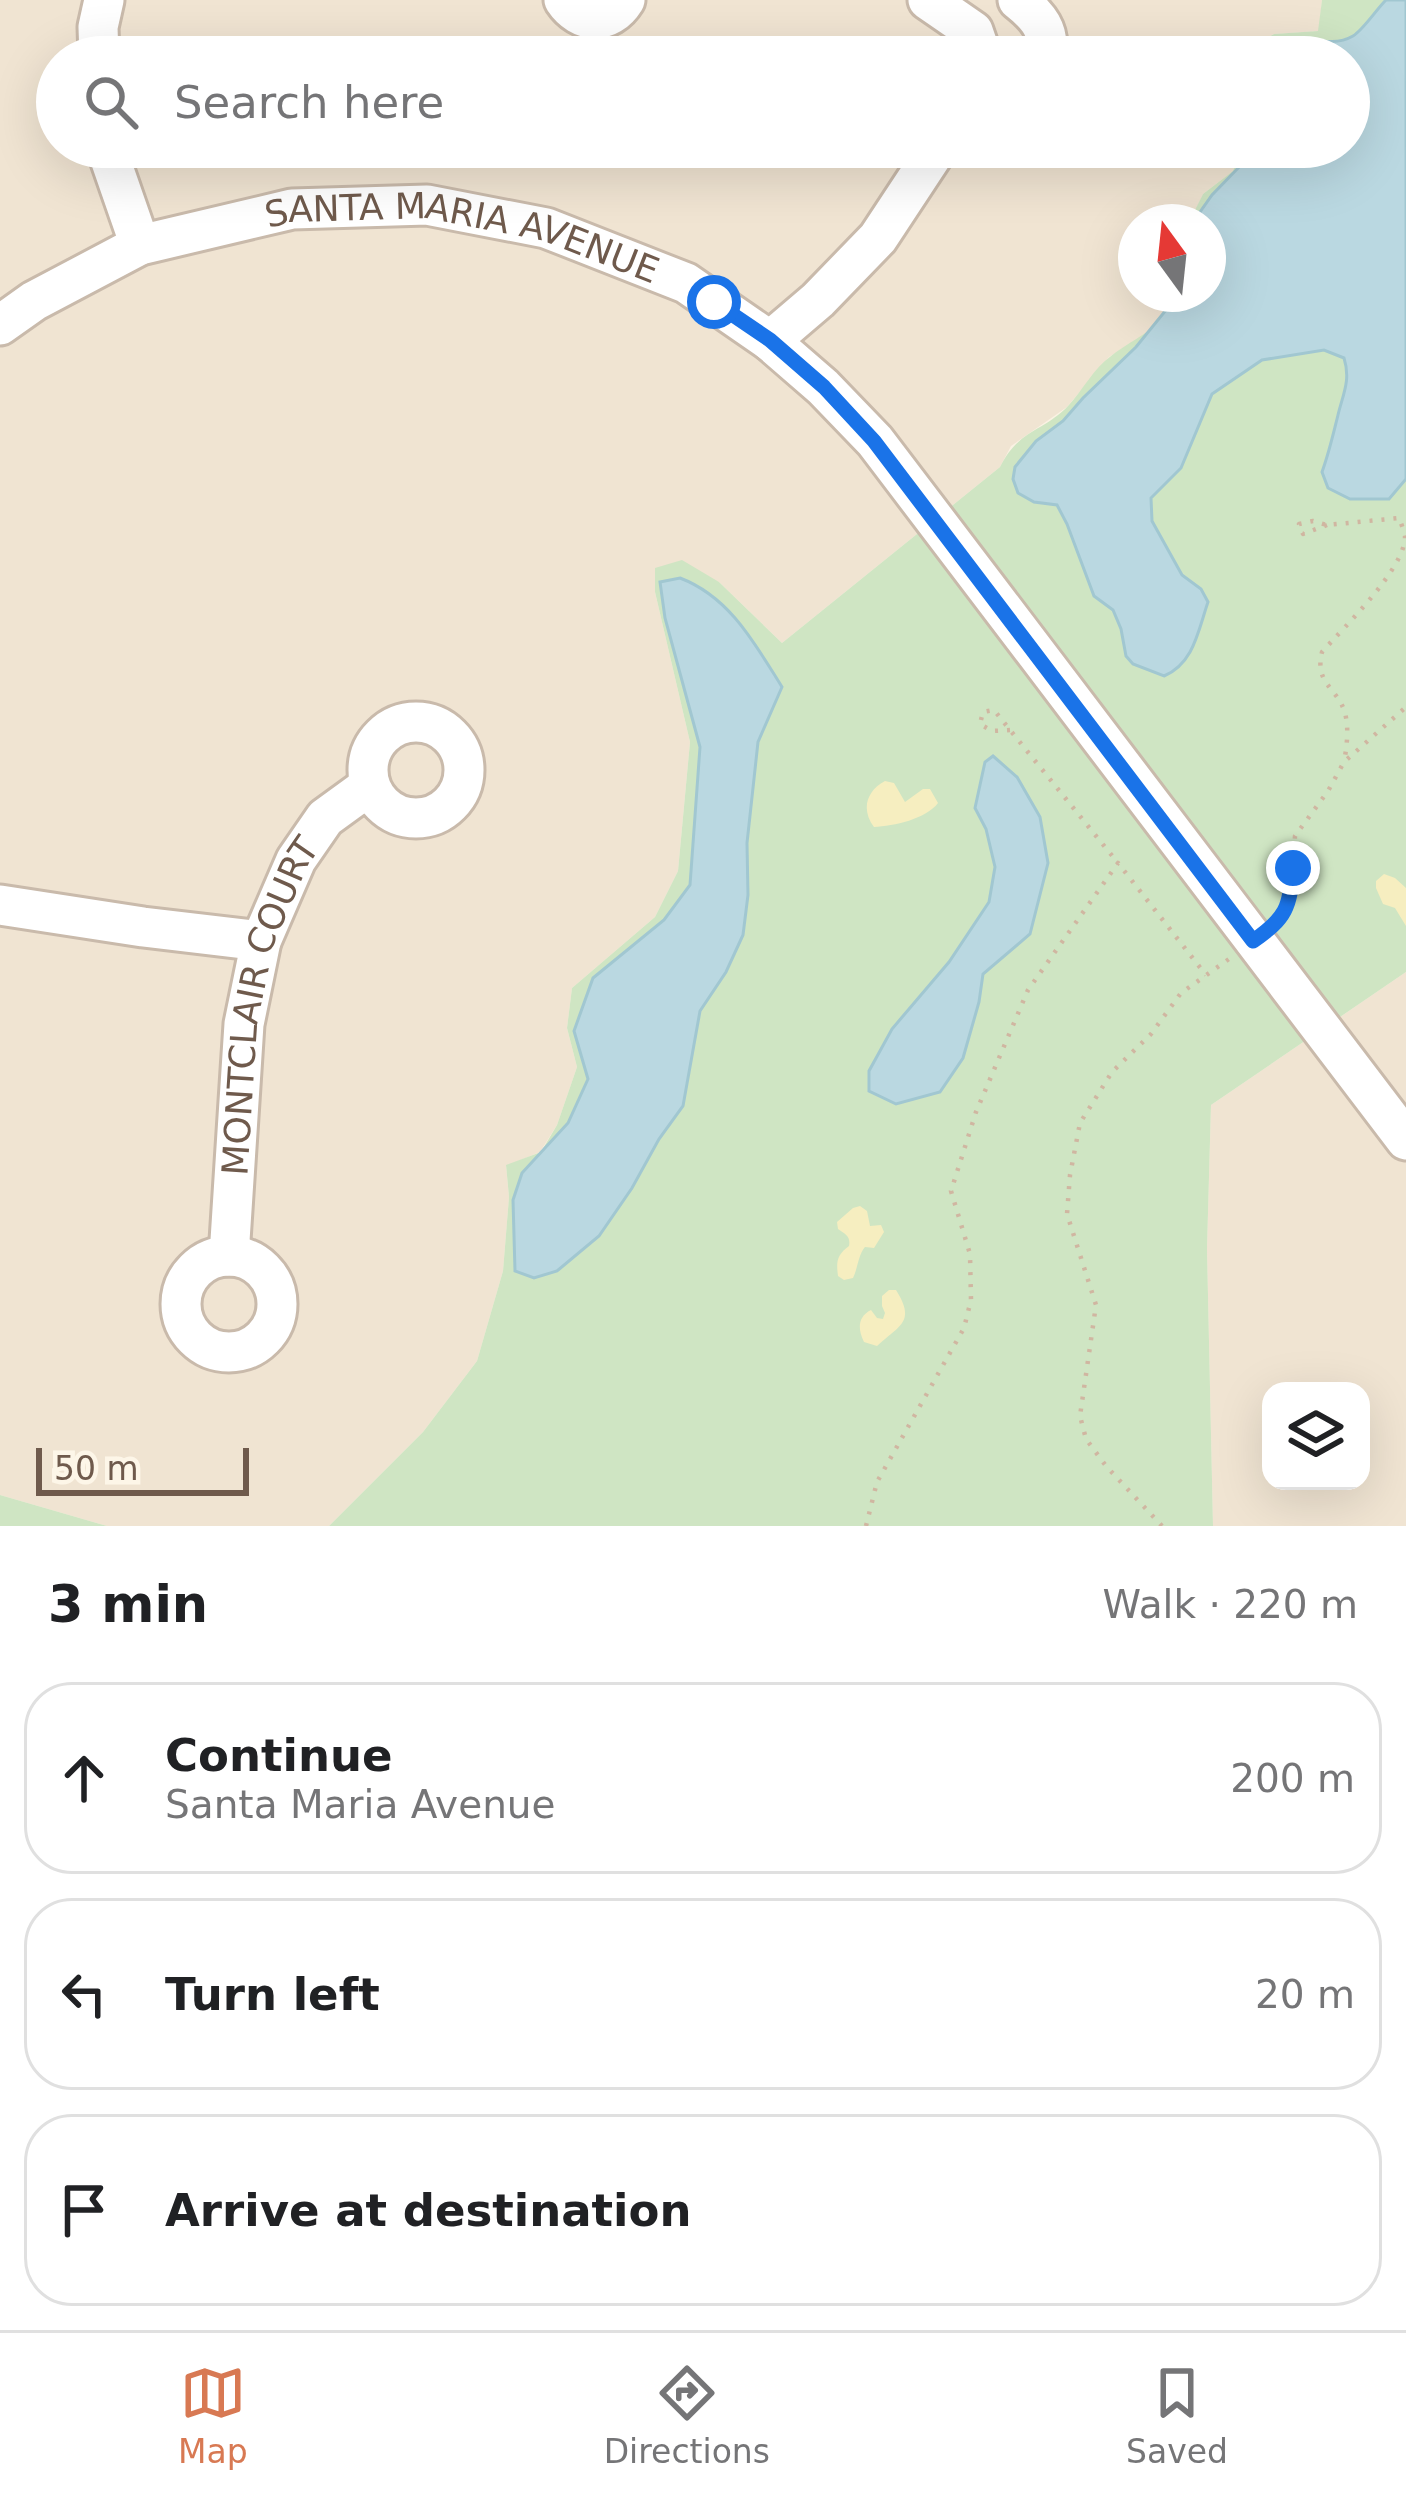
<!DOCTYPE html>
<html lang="en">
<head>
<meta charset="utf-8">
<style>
	body { margin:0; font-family:"DejaVu Sans",sans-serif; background:#f6f6f6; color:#202124 }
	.controls { position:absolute; right:36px; bottom:36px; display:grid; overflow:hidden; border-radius:24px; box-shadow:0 12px 48px #0002 }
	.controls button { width:108px; height:108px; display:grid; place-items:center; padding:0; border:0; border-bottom:3px solid #e0e0e0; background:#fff; color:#202124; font:60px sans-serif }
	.compass { position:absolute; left:1118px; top:204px; width:108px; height:108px; border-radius:50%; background:#fff; box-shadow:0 12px 48px #0002; rotate:345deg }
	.scale { position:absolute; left:36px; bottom:30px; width:213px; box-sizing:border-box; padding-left:12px; border:6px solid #6f5a4c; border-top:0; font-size:33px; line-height:42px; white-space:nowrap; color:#6f5a4c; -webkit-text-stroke:9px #fdf6e8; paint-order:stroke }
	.stop { position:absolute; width:36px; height:36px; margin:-27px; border:9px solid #1a73e8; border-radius:50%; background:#fff }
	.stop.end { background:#1a73e8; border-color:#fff; box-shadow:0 3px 12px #0008 }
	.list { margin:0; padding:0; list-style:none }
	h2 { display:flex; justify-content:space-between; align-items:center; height:156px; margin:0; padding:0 48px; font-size:51px }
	h2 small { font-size:39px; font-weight:400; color:#757577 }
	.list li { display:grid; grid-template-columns:78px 1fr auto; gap:36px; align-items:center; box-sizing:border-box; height:192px; margin:0 24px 24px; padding:0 24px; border:3px solid #e0e0e0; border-radius:48px }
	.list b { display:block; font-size:45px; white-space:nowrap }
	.list p { margin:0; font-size:39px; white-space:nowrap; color:#757577 }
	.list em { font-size:39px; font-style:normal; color:#757577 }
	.icon { flex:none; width:66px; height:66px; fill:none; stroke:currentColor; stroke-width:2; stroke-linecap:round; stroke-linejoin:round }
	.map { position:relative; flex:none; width:1406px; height:1526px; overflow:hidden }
	.search { position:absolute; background:#fff; box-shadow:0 12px 48px #0002; left:36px; right:36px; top:36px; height:132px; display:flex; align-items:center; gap:30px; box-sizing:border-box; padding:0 42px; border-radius:66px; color:#757577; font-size:45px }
	.sheet { height:804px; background:#fff }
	nav { display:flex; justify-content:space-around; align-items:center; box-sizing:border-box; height:168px; border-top:3px solid #e0e0e0; background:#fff; font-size:33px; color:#757577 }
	nav a { display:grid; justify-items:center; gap:6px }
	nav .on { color:#d87953 }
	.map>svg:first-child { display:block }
	.residential { fill:#f0e4d2; fill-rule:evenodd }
	.green { fill:#cfe5c3 }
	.sand { fill:#f6eec0 }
	.water { fill:#bad8e1; stroke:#a1c7d1; stroke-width:3 }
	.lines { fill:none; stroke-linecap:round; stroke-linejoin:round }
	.minor-casing { stroke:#c9baab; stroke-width:45 }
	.path { stroke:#d0b6a1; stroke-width:4.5; stroke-dasharray:3 9; stroke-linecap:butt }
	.minor { stroke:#fff; stroke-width:39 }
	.route { stroke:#1a73e8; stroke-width:15 }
	.labels { text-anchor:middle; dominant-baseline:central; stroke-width:9; stroke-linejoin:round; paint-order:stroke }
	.street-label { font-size:36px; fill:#6f5a4c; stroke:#fdf6e8 }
</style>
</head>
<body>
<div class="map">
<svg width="1406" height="1526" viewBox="0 0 1406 1526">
	<rect width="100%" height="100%" fill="#faf2e3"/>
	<path class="residential" d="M0 0H1322L1319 31 1274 34 1247 50 1245 57H57V147H1240L1233 171 1203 194 1190 222H1136V294H1178L1173 308 1143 336 1109 357 1067 407 1011 446 1000 467 782 643 719 582 655 568V592L690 742 678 871 655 917 572 988 567 1028 577 1067 557 1125 540 1152 506 1166 509 1197 503 1271 477 1361 423 1432 329 1526H107L0 1495Z
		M1406 972V1526H1213L1207 1249 1211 1105ZM1271 1391H1361V1481H1271Z"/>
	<path class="green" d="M1322 0H1406V972L1211 1105 1207 1249 1213 1526H329L423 1432 477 1361 503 1271 509 1197 506 1165 541 1152 557 1125 577 1067 567 1028 572 988 655 917 678 871 690 742 655 592V568L682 560 719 582 782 643 1000 467C1019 429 1043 432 1068 406 1083 390 1093 369 1111 356 1135 337 1168 326 1178 294H1208V222L1190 220 1203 194 1233 171 1240 147H1349V57H1245L1247 50 1274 34 1318 31Z
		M0 1495 107 1526H0Z"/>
	<path class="sand" d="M885 781 894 783 905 802 923 789H930L938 803C926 819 894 826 874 827 861 810 866 791 885 781Z
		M1384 874 1395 878 1406 888V926L1395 908 1383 904 1376 888V881Z
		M860 1206 867 1211 870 1226 881 1225 884 1232 874 1248 865 1247C858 1255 858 1268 853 1278L844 1280 838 1276C836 1261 837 1255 849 1246 851 1236 845 1234 838 1229L837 1222 853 1208Z
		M889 1290H896C916 1322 900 1325 877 1346L864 1342C858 1330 857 1317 871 1310L877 1318 883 1319 885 1313 882 1306V1296Z"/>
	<path class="water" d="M1386 0H1406V479L1389 499H1350L1328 488 1322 472C1329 453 1333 435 1338 415 1343 394 1351 380 1344 358L1324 350 1262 360 1212 394 1181 468 1151 498 1152 521 1182 575 1201 589 1208 602C1198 631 1194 663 1164 676L1133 664 1126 656 1121 629 1113 610 1094 596 1067 524 1057 505 1034 502 1018 493 1013 479 1015 467 1036 441 1063 421 1083 398 1136 347 1179 294H1208V222H1193L1212 195 1244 162V147H1349V57H1251C1285 16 1320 55 1353 36 1363 30 1376 10 1386 0Z
		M680 578C730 597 755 644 782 687L758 742 747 843 748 895 743 935 726 972 700 1011 683 1106 659 1139 632 1188 599 1236 557 1271 534 1278 515 1271 513 1200 522 1173 568 1123 588 1079 574 1031 593 978 664 920 690 885 700 747 665 618 660 582Z
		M993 756 1017 777 1040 817 1048 863 1030 934 983 974 979 1002 963 1058 940 1092 896 1104 869 1091V1071L892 1029 949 962 989 902 995 867 986 829 975 808 985 762Z"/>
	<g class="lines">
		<defs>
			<g id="minor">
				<path d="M564 0C580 24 609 26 625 0"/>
				<path d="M928 0 973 31 982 57"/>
				<path d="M1018 0C1037 15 1053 32 1044 57"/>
				<path d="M99 57 98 27 104 0"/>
				<path d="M106 147 140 245"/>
				<path id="s1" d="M0 325 34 301 140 245 292 209 427 205 546 228 686 283 770 341 823 387 875 441 1406 1140"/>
				<path d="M770 341 818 300 878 238 938 147"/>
				<circle cx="416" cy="770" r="48"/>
				<path d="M0 905 143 927 261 941"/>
				<path id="s2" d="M229 1256 244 1024 261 941 296 860 325 818 369 786"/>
				<circle cx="229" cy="1304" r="48"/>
			</g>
		</defs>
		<use href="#minor" class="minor-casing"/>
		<path class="path" d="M1327 525 1303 534 1299 524 1313 521 1327 525 1399 518C1400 520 1405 534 1405 536 1406 568 1343 628 1322 652 1314 684 1338 688 1345 713 1349 728 1347 746 1344 762
			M1010 730 992 731 980 724 983 712 994 710 1010 730 1118 863
			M1279 919 1291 900 1295 836 1328 791 1344 762 1406 707
			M866 1526 877 1482 964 1328 971 1300 970 1254 951 1191 976 1112 1028 990 1118 863 1206 975
			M1162 1526 1106 1466 1086 1439 1080 1416 1096 1305 1067 1214 1070 1175 1080 1123 1112 1072 1151 1034 1181 993 1229 959"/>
		<use href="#minor" class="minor"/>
	</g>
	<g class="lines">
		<path class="route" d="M714 302 770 340 824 387 874 441 1253 941C1286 918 1290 908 1293 868"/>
	</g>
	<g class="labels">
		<g class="street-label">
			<text stroke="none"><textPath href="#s1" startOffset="492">SANTA MARIA AVENUE</textPath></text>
			<text stroke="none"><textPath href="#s2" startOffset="255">MONTCLAIR COURT</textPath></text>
		</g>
	</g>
</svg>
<div class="controls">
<button><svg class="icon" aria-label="layers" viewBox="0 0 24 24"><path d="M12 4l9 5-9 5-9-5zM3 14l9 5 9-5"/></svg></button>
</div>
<svg class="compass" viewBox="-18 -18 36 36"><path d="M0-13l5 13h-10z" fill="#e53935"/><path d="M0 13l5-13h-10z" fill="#757577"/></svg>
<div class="scale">50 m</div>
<div class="stop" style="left:714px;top:302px"></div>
<div class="stop end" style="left:1293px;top:868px"></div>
<div class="search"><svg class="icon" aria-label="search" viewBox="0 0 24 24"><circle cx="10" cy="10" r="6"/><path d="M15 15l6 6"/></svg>Search here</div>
</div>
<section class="sheet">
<h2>3 min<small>Walk · 220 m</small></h2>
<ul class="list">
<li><svg class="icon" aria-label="ahead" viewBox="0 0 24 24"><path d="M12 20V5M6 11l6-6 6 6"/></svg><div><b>Continue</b><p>Santa Maria Avenue</p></div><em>200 m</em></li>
<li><svg class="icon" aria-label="left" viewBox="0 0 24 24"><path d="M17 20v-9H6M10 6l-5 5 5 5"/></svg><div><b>Turn left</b></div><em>20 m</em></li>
<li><svg class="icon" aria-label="arrive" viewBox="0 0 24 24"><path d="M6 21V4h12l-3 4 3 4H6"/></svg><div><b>Arrive at destination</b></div></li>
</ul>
</section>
<nav>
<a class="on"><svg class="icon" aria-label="map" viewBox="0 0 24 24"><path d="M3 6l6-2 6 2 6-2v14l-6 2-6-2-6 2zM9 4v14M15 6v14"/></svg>Map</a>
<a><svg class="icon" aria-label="directions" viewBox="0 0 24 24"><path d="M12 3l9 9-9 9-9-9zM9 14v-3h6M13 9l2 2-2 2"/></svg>Directions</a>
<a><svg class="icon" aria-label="saved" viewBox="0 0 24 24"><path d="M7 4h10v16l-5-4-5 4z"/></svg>Saved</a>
</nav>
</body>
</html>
